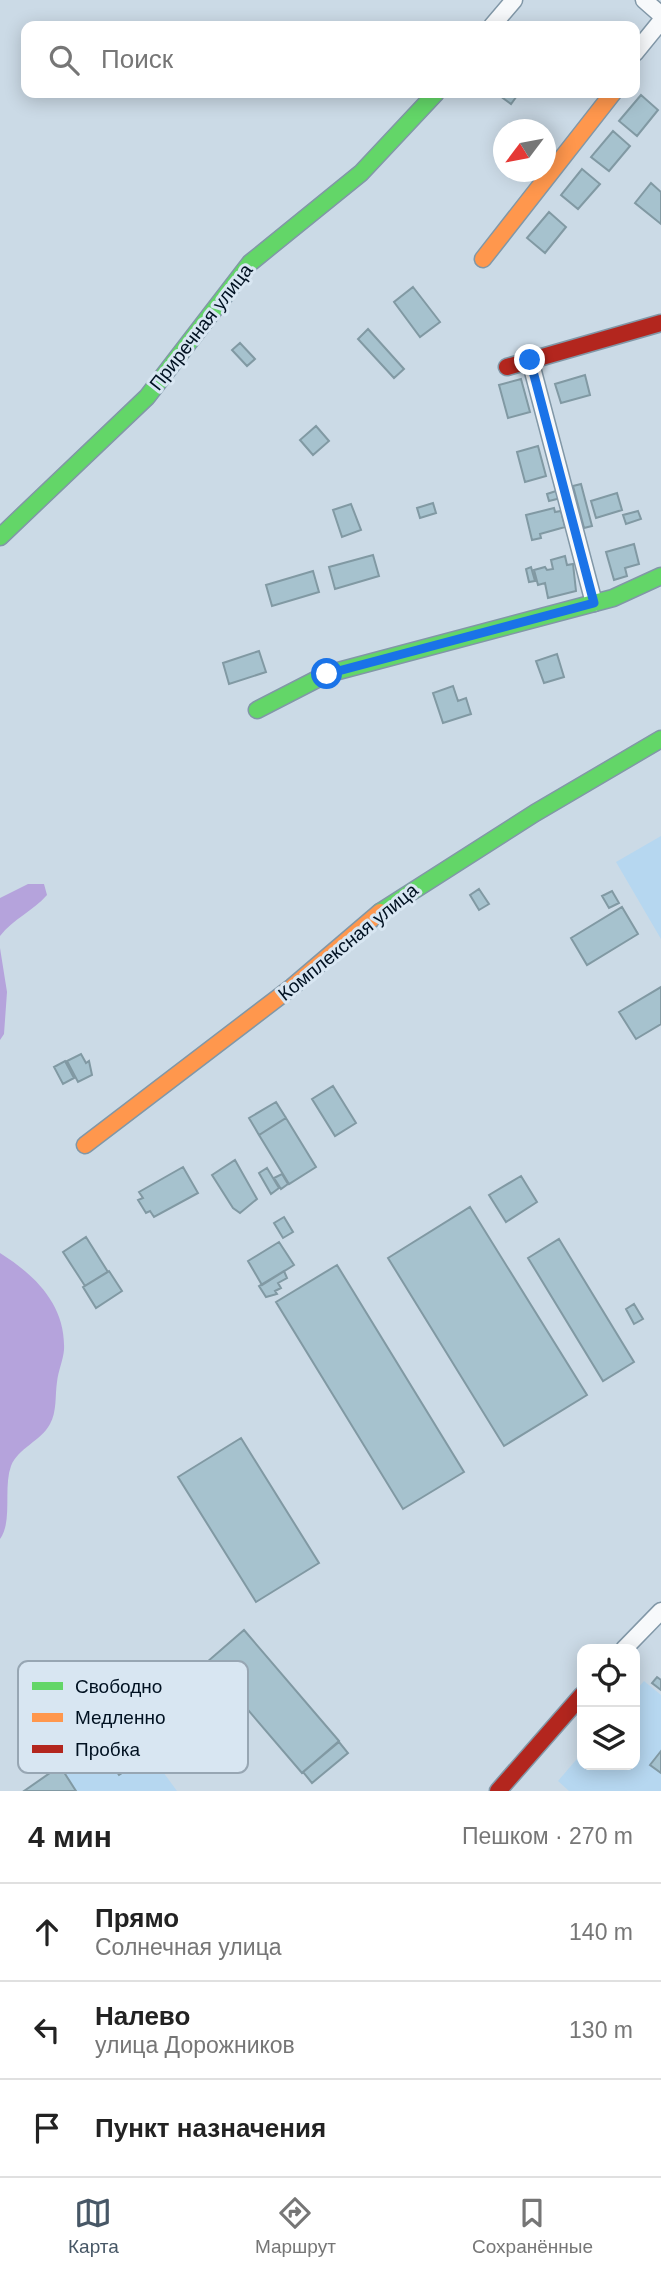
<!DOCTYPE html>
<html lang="ru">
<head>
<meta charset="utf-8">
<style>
	body { margin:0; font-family:Helvetica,sans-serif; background:#f2f2f2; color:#222 }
	.controls { position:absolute; right:21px; bottom:21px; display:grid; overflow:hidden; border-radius:14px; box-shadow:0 4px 18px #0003 }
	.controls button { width:63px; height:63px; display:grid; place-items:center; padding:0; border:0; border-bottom:2px solid #e0e0e0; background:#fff; color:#222; font:35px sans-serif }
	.compass { position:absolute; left:493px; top:119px; width:63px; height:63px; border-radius:50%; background:#fff; box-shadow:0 4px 18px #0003; rotate:238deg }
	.stop { position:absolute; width:21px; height:21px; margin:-16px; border:5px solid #1a73e8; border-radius:50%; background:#fff }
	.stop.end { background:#1a73e8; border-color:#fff; box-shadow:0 2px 7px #0008 }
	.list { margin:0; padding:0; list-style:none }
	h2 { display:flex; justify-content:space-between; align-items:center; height:91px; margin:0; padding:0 28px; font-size:30px }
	h2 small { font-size:23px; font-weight:400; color:#767676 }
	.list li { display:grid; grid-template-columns:46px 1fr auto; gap:21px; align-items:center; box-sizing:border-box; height:98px; padding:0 28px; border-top:2px solid #e0e0e0 }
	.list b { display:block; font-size:26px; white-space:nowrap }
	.list p { margin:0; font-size:23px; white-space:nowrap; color:#767676 }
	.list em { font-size:23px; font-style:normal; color:#767676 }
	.icon { flex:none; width:38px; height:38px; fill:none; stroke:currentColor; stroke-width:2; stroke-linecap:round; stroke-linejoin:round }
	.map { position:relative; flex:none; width:661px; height:1791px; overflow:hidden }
	.search { position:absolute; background:#fff; box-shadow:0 4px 18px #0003; left:21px; right:21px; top:21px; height:77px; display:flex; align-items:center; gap:18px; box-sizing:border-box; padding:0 24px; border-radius:14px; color:#767676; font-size:26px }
	.sheet { height:385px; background:#fff }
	nav { display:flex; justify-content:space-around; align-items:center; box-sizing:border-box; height:98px; border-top:2px solid #e0e0e0; background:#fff; font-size:19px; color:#767676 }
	nav a { display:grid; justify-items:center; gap:4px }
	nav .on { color:#475766 }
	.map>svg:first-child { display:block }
	.built { fill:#b6d7f0 }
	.water { fill:#b5a3dc }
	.building { fill:#a6c2ce; stroke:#8199a3; stroke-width:2 }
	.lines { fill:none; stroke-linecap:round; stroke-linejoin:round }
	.street-casing { stroke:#8197a7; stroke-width:19 }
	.fast-casing { stroke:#8197a7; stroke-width:19 }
	.slow-casing { stroke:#8197a7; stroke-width:19 }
	.jam-casing { stroke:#8197a7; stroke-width:19 }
	.street { stroke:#f7f9fb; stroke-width:16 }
	.fast { stroke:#63d668; stroke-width:16 }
	.slow { stroke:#ff974d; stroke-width:16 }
	.jam { stroke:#b3261e; stroke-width:16 }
	.route { stroke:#1a73e8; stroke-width:9 }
	.labels { text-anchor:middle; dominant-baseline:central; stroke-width:6; stroke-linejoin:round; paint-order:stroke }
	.street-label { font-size:19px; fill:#001121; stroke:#d8e6f2 }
	.key { fill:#d8e6f2; stroke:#97a6b3; stroke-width:2 }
	.key-label { font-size:19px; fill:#001121 }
</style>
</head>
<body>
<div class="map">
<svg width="661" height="1791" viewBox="0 0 661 1791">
	<rect width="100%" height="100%" fill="#cbdae6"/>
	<path class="built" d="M661 836V939L616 862Z
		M644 1681 661 1695V1791H569L558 1781 582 1753V1765H635V1691Z
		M118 1723 143 1758 155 1761 177 1791H24L59 1767 57 1763Z"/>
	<path class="water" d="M28 884H44L47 895C33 911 13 919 0 936V898Z
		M0 948 7 992 4 1034 0 1040Z
		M0 1253C35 1275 66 1305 64 1350 63 1361 58 1371 57 1382 55 1395 57 1412 50 1424 41 1441 18 1448 11 1466 3 1488 13 1521 0 1539Z"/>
	<path class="building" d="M496 93H519L511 104Z
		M641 95 658 110 637 136 619 121Z
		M613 131 630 146 609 171 591 157Z
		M582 169 600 184 578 209 561 195Z
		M651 183 661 192V224L635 203Z
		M549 212 566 227 545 253 527 238Z
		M413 287 440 322 420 337 394 302Z
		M368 329 404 369 394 378 358 339Z
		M240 343 255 359 247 366 232 350Z
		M585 375 590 395 561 403 555 384Z
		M521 379 530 412 508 418 499 385Z
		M316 426 329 441 313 455 300 440Z
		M538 446 546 476 525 482 517 452Z
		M581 484 592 526 584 528 573 486Z
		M559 490 561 498 549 501 547 494Z
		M617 493 622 510 596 518 591 501Z
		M433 503 436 513 420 518 417 508Z
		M351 504 361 530 342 537 333 510Z
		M554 508 555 512 561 511 565 527 540 534 541 538 532 540 526 515Z
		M638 511 641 519 626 524 623 515Z
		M634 544 639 564 625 568 627 576 614 580 606 552Z
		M373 555 379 576 335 589 329 567Z
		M565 556 567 565 573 564 576 591 548 598 545 583 538 585 534 570 545 567 547 570 553 569 551 560Z
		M531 567 535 581 529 582 526 569Z
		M313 571 319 592 272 606 266 585Z
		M259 651 266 672 229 684 223 663Z
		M557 654 564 677 544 683 536 661Z
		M453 686 458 701 466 698 471 714 443 723 433 693Z
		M479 889 489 904 479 910 470 895Z
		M612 891 619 903 609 908 602 896Z
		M622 907 638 934 587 965 571 938Z
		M661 987V1024L636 1039 619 1012Z
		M81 1054 86 1063 89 1061 92 1075 78 1082 67 1061Z
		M65 1061 74 1078 63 1084 54 1067Z
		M333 1086 356 1123 335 1136 312 1099Z
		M276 1102 286 1118 259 1135 249 1118Z
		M286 1118 316 1167 289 1184 259 1135Z
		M235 1160 257 1199 240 1213 233 1208 212 1175Z
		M183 1167 198 1193 154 1217 150 1211 146 1213 138 1200 143 1198 139 1192Z
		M267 1168 279 1188 271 1194 259 1173Z
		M282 1174 288 1184 281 1189 274 1178Z
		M521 1176 537 1202 506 1222 489 1195Z
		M470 1207 587 1395 504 1446 388 1258Z
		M284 1217 293 1232 283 1238 274 1223Z
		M86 1237 108 1272 85 1286 63 1252Z
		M559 1239 634 1362 603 1381 528 1258Z
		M279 1242 294 1265 262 1285 248 1261Z
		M337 1265 464 1472 403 1509 276 1302Z
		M109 1271 122 1291 96 1308 83 1287Z
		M284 1271 287 1278 278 1283 281 1288 275 1291 277 1294 266 1297 259 1286Z
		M634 1304 643 1319 634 1324 626 1309Z
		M241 1438 319 1563 256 1602 178 1477Z
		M244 1630 339 1741 302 1773 207 1662Z
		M657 1677 661 1680V1690L652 1683Z
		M339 1742 348 1753 312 1783 303 1772Z
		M661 1751V1773L650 1765Z
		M124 1754 133 1766 119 1775 111 1763Z
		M60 1766 76 1791H24Z"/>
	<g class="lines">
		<defs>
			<path id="street" d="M644 0 661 15
				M492 26 514 0
				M635 53 661 21
				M530 360 594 603
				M624 1649 661 1611"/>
			<path id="fast" d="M0 537 147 397 250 263 361 173 436 93
				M257 710 327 674 613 598 661 576
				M380 912 535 813 661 739"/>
			<path id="slow" d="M483 259 613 93
				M85 1145 292 987 380 912"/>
			<path id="jam" d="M507 367 661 323
				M498 1791 582 1695"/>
		</defs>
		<use href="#street" class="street-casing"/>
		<use href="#fast" class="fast-casing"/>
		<use href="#slow" class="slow-casing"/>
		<use href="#jam" class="jam-casing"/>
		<use href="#street" class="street"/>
		<use href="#fast" class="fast"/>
		<use href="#slow" class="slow"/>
		<use href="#jam" class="jam"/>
	</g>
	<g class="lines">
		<path class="route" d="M327 674 594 603 530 360"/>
	</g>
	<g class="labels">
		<g class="street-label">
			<text transform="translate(201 327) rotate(-52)">Приречная улица</text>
			<text transform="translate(348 942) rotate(-39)">Комплексная улица</text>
		</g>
	</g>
	<rect x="18" y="1661" width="230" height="112" rx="10" class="key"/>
	<rect x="32" y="1682" width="31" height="8" fill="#63d668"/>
	<rect x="32" y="1713" width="31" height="9" fill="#ff974d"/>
	<rect x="32" y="1745" width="31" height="8" fill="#b3261e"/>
	<g class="key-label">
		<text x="75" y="1693">Свободно</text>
		<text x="75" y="1724">Медленно</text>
		<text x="75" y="1756">Пробка</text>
	</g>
</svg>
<div class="controls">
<button><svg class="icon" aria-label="locate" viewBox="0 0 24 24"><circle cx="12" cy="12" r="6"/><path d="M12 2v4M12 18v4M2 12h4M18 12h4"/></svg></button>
<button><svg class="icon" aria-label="layers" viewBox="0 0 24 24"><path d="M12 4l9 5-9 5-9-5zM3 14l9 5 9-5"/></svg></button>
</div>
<svg class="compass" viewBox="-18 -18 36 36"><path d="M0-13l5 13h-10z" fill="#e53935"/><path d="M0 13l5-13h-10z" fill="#767676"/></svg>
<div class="stop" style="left:327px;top:674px"></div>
<div class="stop end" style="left:530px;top:360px"></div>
<div class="search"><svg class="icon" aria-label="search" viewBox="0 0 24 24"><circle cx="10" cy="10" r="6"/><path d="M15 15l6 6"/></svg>Поиск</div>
</div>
<section class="sheet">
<h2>4 мин<small>Пешком · 270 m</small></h2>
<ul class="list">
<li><svg class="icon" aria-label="ahead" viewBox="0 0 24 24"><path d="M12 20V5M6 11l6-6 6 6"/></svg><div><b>Прямо</b><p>Солнечная улица</p></div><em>140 m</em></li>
<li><svg class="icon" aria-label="left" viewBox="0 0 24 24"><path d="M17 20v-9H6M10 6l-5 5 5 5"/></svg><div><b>Налево</b><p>улица Дорожников</p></div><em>130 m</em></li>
<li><svg class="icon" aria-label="arrive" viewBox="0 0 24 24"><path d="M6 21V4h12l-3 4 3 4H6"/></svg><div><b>Пункт назначения</b></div></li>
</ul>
</section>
<nav>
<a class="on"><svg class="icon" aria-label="map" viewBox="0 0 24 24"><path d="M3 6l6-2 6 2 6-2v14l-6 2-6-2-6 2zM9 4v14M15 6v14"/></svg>Карта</a>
<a><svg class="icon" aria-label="directions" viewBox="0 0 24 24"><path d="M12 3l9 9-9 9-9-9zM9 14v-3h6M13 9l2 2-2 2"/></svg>Маршрут</a>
<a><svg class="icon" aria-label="saved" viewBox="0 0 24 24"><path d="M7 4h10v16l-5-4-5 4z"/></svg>Сохранённые</a>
</nav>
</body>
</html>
